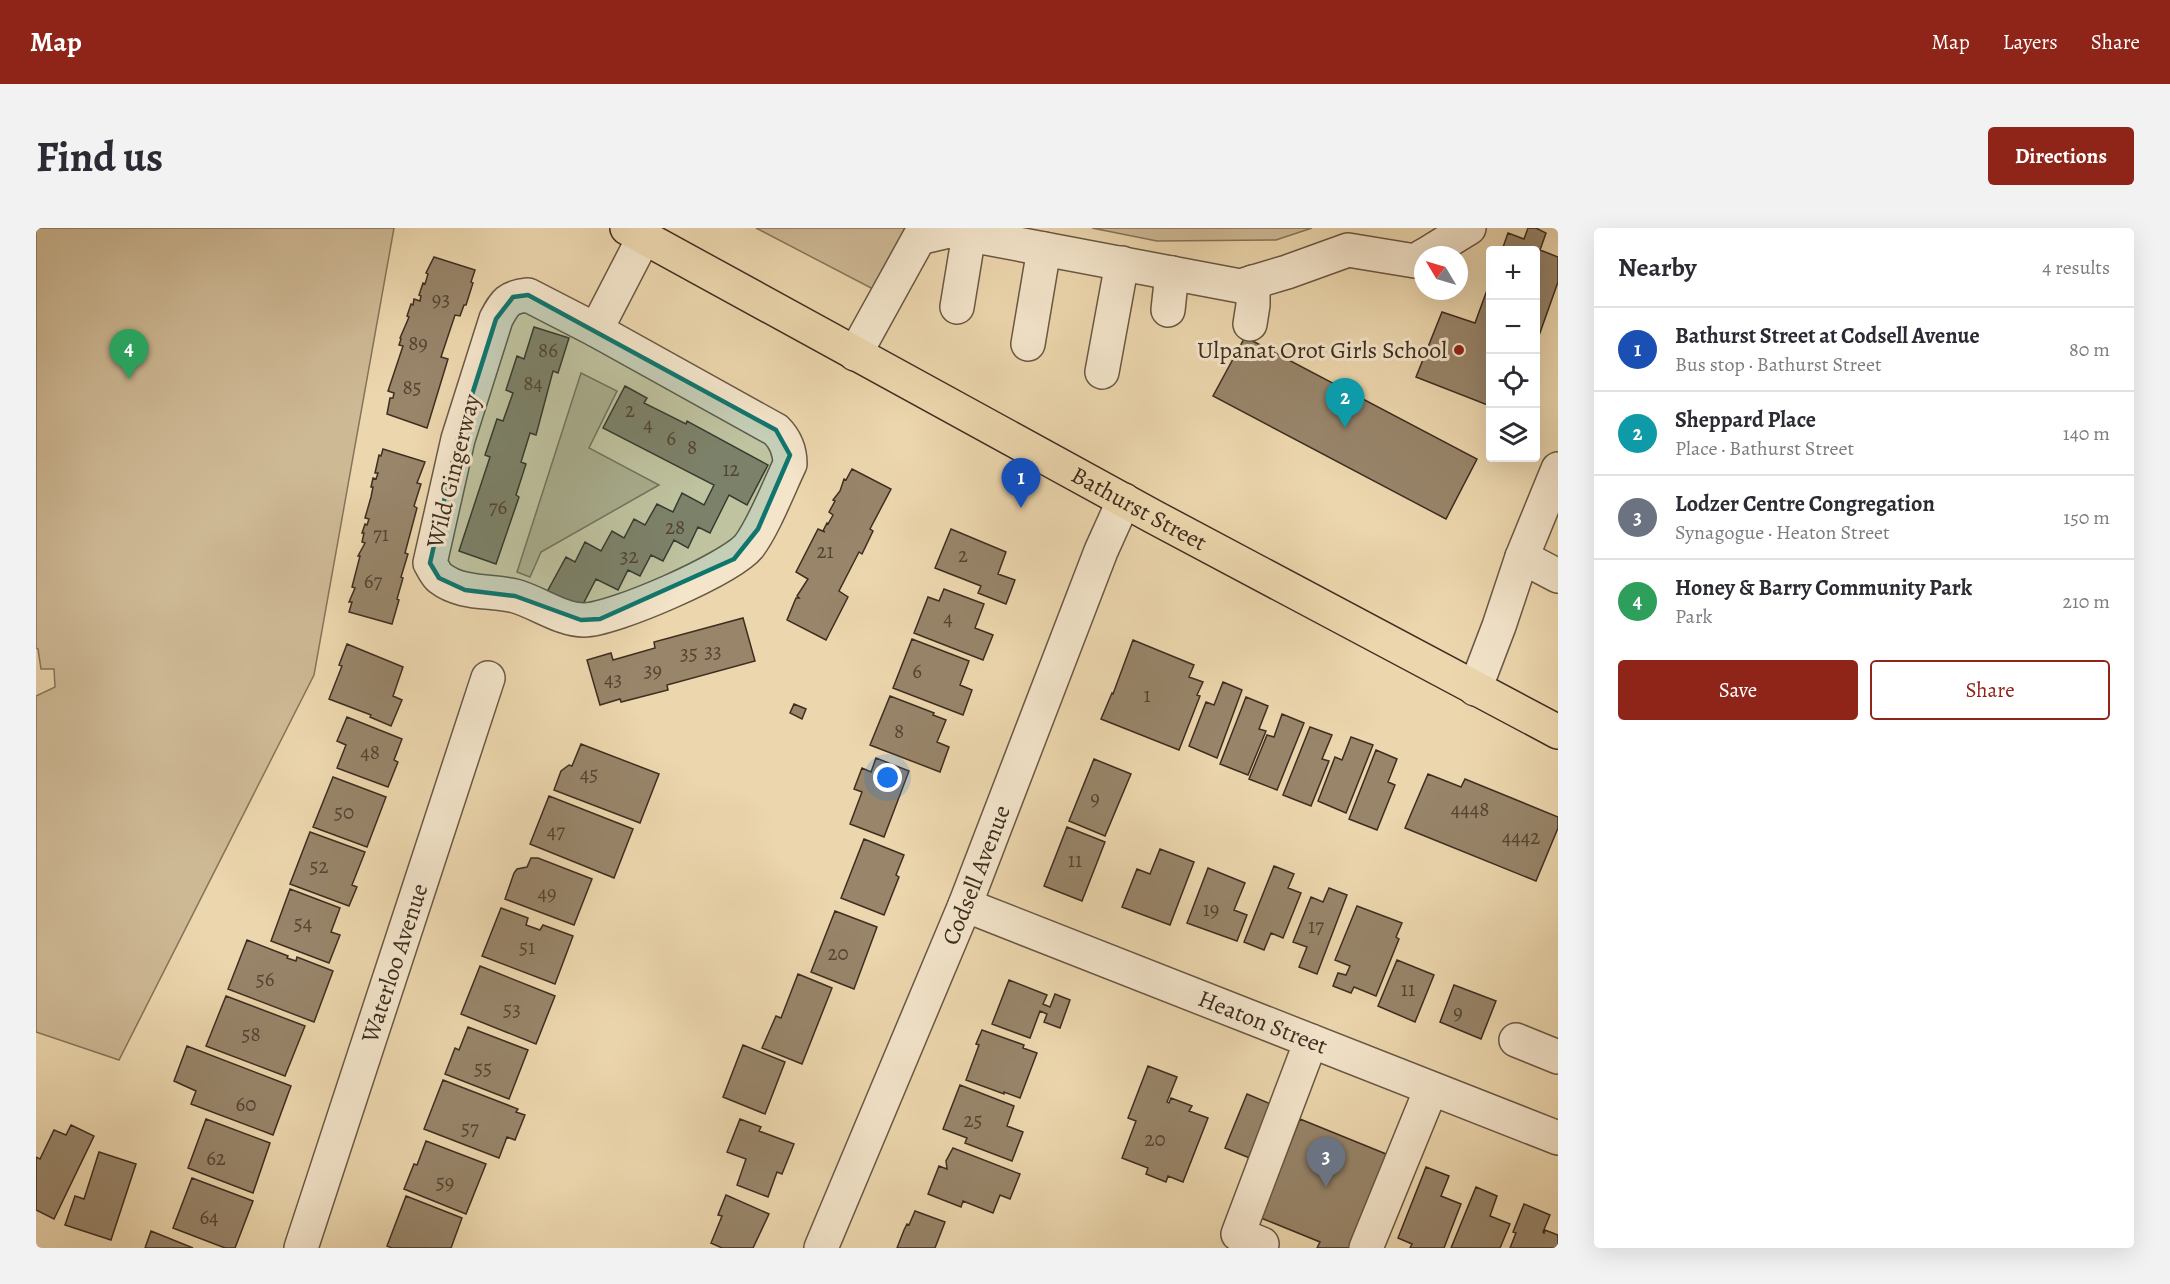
<!DOCTYPE html>
<html lang="en">
<head>
<meta charset="utf-8">
<style>
	body { margin:0; font-family:Alegreya,serif; background:#f2f2f3; color:#2b2b33 }
	.controls { position:absolute; right:18px; top:18px; display:grid; overflow:hidden; border-radius:6px; box-shadow:0 6px 24px #0002 }
	.controls button { width:54px; height:54px; display:grid; place-items:center; padding:0; border:0; border-bottom:2px solid #e1e1e2; background:#fff; color:#2b2b33; font:30px sans-serif }
	.compass { position:absolute; left:1378px; top:18px; width:54px; height:54px; border-radius:50%; background:#fff; box-shadow:0 6px 24px #0002; rotate:308deg }
	.you { position:absolute; left:852px; top:550px; width:21px; height:21px; margin:-15px; border:4px solid #fff; border-radius:50%; background:#1a73e8; box-shadow:0 0 0 9px #1a73e833 }
	.badge { display:grid; place-items:center; width:39px; height:39px; border-radius:50%; background:#8f2418; color:#fff; font-size:20px; font-weight:700 }
	.pin { position:absolute; translate:-50% -50px; filter:drop-shadow(0 2px 3px #0008) }
	.pin::after { content:''; position:absolute; top:32px; width:21px; height:18px; background:inherit; clip-path:polygon(0 0,100% 0,50% 100%) }
	.list { margin:0; padding:0; list-style:none }
	h2 { display:flex; justify-content:space-between; align-items:center; height:78px; margin:0; padding:0 24px; font-size:26px }
	h2 small { font-size:20px; font-weight:400; color:#7c7c81 }
	.list li { display:grid; grid-template-columns:39px 1fr auto; gap:18px; align-items:center; box-sizing:border-box; height:84px; padding:0 24px; border-top:2px solid #e1e1e2 }
	.list b { display:block; font-size:22px; white-space:nowrap }
	.list p { margin:0; font-size:20px; white-space:nowrap; color:#7c7c81 }
	.list em { font-size:20px; font-style:normal; color:#7c7c81 }
	.actions { display:flex; gap:12px; padding:18px 24px }
	.actions a { flex:1; padding:14px 0; border:2px solid #8f2418; border-radius:6px; text-align:center; font-size:21px; color:#8f2418 }
	.actions .main { background:#8f2418; color:#fff }
	.icon { flex:none; width:33px; height:33px; fill:none; stroke:currentColor; stroke-width:2; stroke-linecap:round; stroke-linejoin:round }
	.map { position:relative; flex:none; width:1522px; height:1020px; overflow:hidden; border-radius:6px }
	header { display:flex; align-items:center; gap:36px; box-sizing:border-box; height:84px; padding:0 30px; background:#8f2418; color:#fff }
	header strong { font-size:28px }
	nav { display:flex; gap:33px; margin-inline-start:auto; font-size:21px }
	.intro { display:flex; align-items:center; justify-content:space-between; box-sizing:border-box; height:144px; padding:0 36px }
	h1 { margin:0; font-size:42px }
	.button { padding:15px 27px; border-radius:6px; background:#8f2418; color:#fff; font-size:21px; font-weight:700 }
	main { display:flex; gap:36px; padding:0 36px }
	aside { flex:1; background:#fff; border-radius:6px; box-shadow:0 6px 24px #0002 }
	.map>svg:first-child { display:block }
	.green { fill:#ceb995; stroke:#86745b; stroke-width:1.5 }
	.building { fill:#98856a; stroke:#3e2e21; stroke-width:1.5 }
	.lines { fill:none; stroke-linecap:round; stroke-linejoin:round }
	.minor-casing { stroke:#6a5844; stroke-width:36 }
	.major-casing { stroke:#3e2e21; stroke-width:36 }
	.minor { stroke:#f3e4ca; stroke-width:33 }
	.major { stroke:#ecd6ad; stroke-width:33 }
	.marked { fill:#0f766e; fill-opacity:0.2; stroke:#0f766e; stroke-width:4.5; stroke-linejoin:round }
	.poi-dot { fill:#8f2418; stroke:#f3e4ca; stroke-width:2 }
	.labels { text-anchor:middle; dominant-baseline:central; stroke-width:6; stroke-linejoin:round; paint-order:stroke }
	.number-label { font-size:21px; fill:#544433 }
	.poi-label { font-size:24px; fill:#3e2e21; stroke:#f3e4ca; text-anchor:end }
	.street-label { font-size:24px; fill:#3e2e21; stroke:#f3e4ca }
</style>
</head>
<body>
<header>
<strong>Map</strong>
<nav><a>Map</a><a>Layers</a><a>Share</a></nav>
</header>
<div class="intro"><h1>Find us</h1><a class="button">Directions</a></div>
<main>
<div class="map">
<svg width="1522" height="1020" viewBox="0 0 1522 1020">
	<rect width="100%" height="100%" fill="#ecd6ad"/>
	<filter id="stains"><feTurbulence type="fractalNoise" baseFrequency=".00333" numOctaves="4"/><feColorMatrix values="0 0 0 0 .2 0 0 0 0 .09 0 0 0 0 .02 0 0 0 .5 -.17"/></filter>
	<radialGradient id="worn" r=".72"><stop offset=".6" stop-color="#630" stop-opacity="0"/><stop offset="1" stop-color="#630" stop-opacity=".3"/></radialGradient>
	<path class="green" d="M0 0H358L278 447 83 832 0 804V468L19 459 18 441H5L2 421 0 420Z
		M720 0H878L837 61Z
		M1056 0H1276L1240 12 1121 13Z
		M545 145 581 163 553 220 623 257 505 324 494 349 481 344Z"/>
	<path class="building" d="M1492 0H1500L1510 5 1504 22 1522 29V54L1500 116V22H1466L1472 5 1488 11Z
		M398 29 439 42 435 54 437 55 430 77H428L424 88 419 87 405 129 412 131 391 200 351 186 354 170H357L358 165 352 163 367 118 363 117 365 111 364 110 373 89 371 88 375 76 377 77 378 71 384 73 385 68 383 67 387 55 389 56 392 46 390 45Z
		M1454 54V178L1380 149 1406 84 1439 95Z
		M498 99 533 110 522 145 517 143 500 207 494 205 485 234 490 236 480 267 483 269 460 336 423 323 454 229 449 227 461 191 467 193 477 165 470 162 481 128 488 131Z
		M1209 109 1441 231 1410 291 1177 168Z
		M589 158 611 170 608 175 650 196 651 193 732 237 711 277 693 267 674 305 662 299 652 320 638 312 627 333 615 327 604 348 592 342 582 362 560 351 544 382 511 364 530 329 539 334 549 314 565 323 576 303 588 310 598 291 609 297 621 276 637 284 646 265 668 277 678 257 567 200Z
		M347 221 389 234 381 255 385 256 378 278 381 280 369 325 372 326 365 349 367 350 361 371 363 372 356 396 313 384 316 374H313L319 360 316 359 324 328H322L329 315 326 314 328 305H326L329 296 331 297 333 291 329 290 335 269 337 259H335L337 250 340 251 342 245H339L343 227 345 228Z
		M816 241 855 261 834 301 837 303 826 326 823 324 803 363 812 369 790 412 751 392 760 370H763L761 368 772 351 760 344 782 301 789 304 787 303 791 295 792 296 797 287 793 284 799 273 797 272 804 263 808 251 810 252Z
		M915 301 970 324 962 346 979 352 970 376 942 365 945 358 899 340Z
		M908 361 948 376 939 400 957 407 947 432 878 405 892 369 903 373Z
		M707 390 719 433 631 457 632 462 585 474 584 471 564 477 551 432 575 425 577 432 619 420 618 414Z
		M876 411 933 433 924 457 936 462 927 487 857 460Z
		M1097 412 1158 437 1153 449 1167 454 1161 467 1164 468 1143 522 1065 491 1076 465 1077 466Z
		M311 416 367 439 357 468 366 472 355 498 334 489 335 487 293 471 306 438 303 437Z
		M1187 454 1206 462 1181 530 1153 518 1170 474 1178 477Z
		M854 468 898 485 897 487 910 492 901 514 913 519 904 544 834 517Z
		M1210 469 1232 478 1223 501 1230 503 1212 547 1184 536Z
		M758 476 770 481 766 491 754 485Z
		M1246 486 1268 495 1241 562 1213 551 1231 507 1238 509Z
		M311 489 366 511 358 532 362 534 352 559 301 540 310 517 301 513Z
		M1274 499 1296 507 1286 531 1293 533 1275 578 1247 567Z
		M1315 509 1337 517 1310 585 1282 573 1299 529 1306 532Z
		M545 516 623 546 604 595 518 562 525 543 533 537 536 538Z
		M1340 522 1361 531 1352 554 1359 557 1341 602 1313 591Z
		M840 530 873 543 848 609 814 596 826 564 818 561 826 540 835 544Z
		M1058 531 1095 546 1069 608 1033 593Z
		M1392 546 1425 559 1429 551 1522 589V600L1500 653 1369 600Z
		M297 549 350 569 331 619 277 599Z
		M513 568 597 601 578 650 494 616Z
		M1031 599 1069 614 1046 673 1008 658Z
		M274 604 329 624 316 657 321 659 313 678 254 656Z
		M828 611 868 627 860 647 863 649 848 687 805 670Z
		M1124 621 1158 634 1134 697 1086 679 1101 641 1114 646Z
		M495 630H502L556 651 538 697 469 671 478 645 481 641 491 639Z
		M1238 638 1258 646 1252 660 1265 665 1247 710 1235 705 1228 722 1208 714Z
		M1172 640 1209 655 1198 682 1211 687 1201 713 1151 695Z
		M1293 660 1311 667 1281 746 1263 739 1271 719 1257 714 1275 669 1287 674Z
		M254 661 304 680 295 704 304 707 293 735 235 713Z
		M1321 678 1366 695 1360 709 1363 711 1340 768 1318 759 1315 765 1297 758 1302 745 1310 747 1314 738 1299 732Z
		M465 680 492 690 490 697 504 702 507 697 537 708 519 756 446 728Z
		M799 683 841 699 818 761 775 744Z
		M211 712 252 728 251 730 260 733 261 729 297 743 278 794 192 761Z
		M1361 732 1398 747 1379 794 1342 778Z
		M444 738 519 768 500 816 425 786Z
		M762 746 796 760 766 836 726 820 740 788 745 790Z
		M973 752 1011 767 1007 776 1014 779 1019 766 1034 772 1024 800 1008 794 1011 786 1004 783 994 810 956 796Z
		M1418 757 1460 773 1445 811 1404 794Z
		M190 768 269 798 249 848 170 818Z
		M432 799 492 822 473 871 409 846 419 820 423 822Z
		M946 802 988 817 987 820 1001 825 984 870 968 864V866L930 852 943 817 940 816Z
		M707 817 749 834 729 886 687 869Z
		M151 818 255 858 237 907 155 876 160 863 138 853Z
		M1112 838 1141 849 1131 874 1133 875 1135 870 1156 878 1153 883 1172 890 1147 954 1132 948 1130 954 1110 946 1112 940 1086 930 1100 893 1092 890Z
		M407 852 482 881 480 884 489 887 479 912 471 909 463 930 388 901Z
		M924 857 978 878 971 898 987 904 976 933 929 915 931 910 907 901Z
		M1211 866 1242 879 1221 933 1189 920Z
		M170 891 234 915 217 965 152 940Z
		M704 891 725 899 723 903 758 916 746 946 741 944 732 969 701 957 710 931 691 924Z
		M1264 891 1355 928 1318 1020H1281L1284 1014 1225 990Z
		M35 897 58 908 18 991 0 982V929L4 931 18 902 30 907Z
		M390 913 450 936 430 986 368 961 378 936 381 937Z
		M917 920 984 946 974 971 964 967 957 985 927 973 925 979 892 966 903 938 911 941 910 933Z
		M63 924 100 936 75 1012 29 997 39 968 48 971Z
		M1390 939 1413 948 1405 968 1425 976 1408 1020H1374L1376 1016 1362 1010Z
		M156 950 217 973 199 1020H189L137 1000Z
		M1440 959 1461 968 1454 988 1474 996 1464 1020H1415Z
		M690 967 733 986 717 1020H686L675 1015 686 988 682 987Z
		M370 968 426 990 415 1020H356L351 1018Z
		M1488 976 1514 987 1507 1004 1508 1005 1509 1002 1522 1007V1020H1474L1480 1005 1477 1004Z
		M879 983 909 994 899 1020H861L868 1002 871 996 873 997Z
		M115 1003 157 1020H109Z"/>
	<g class="lines">
		<defs>
			<g id="minor">
				<path d="M1389 27 1433 0"/>
				<path d="M492 67 560 102 740 202C749 211 754 223 754 236 743 259 728 298 713 318 694 341 577 392 548 392 525 392 501 374 479 368 455 362 426 367 404 350 400 347 397 340 394 335L422 211 460 91C469 74 472 69 492 67Z"/>
				<path d="M921 79 933 6"/>
				<path d="M1132 82 1136 45"/>
				<path d="M1214 96 1217 77V54"/>
				<path d="M560 102 608 9"/>
				<path d="M992 116 1008 21"/>
				<path d="M819 126 883 10 913 3 1204 58 1251 44 1312 22 1379 33 1387 28"/>
				<path d="M1066 144 1086 35"/>
				<path d="M1486 329 1522 348"/>
				<path d="M1439 461 1463 398 1486 329 1522 241"/>
				<path id="s1" d="M929 677 1522 910"/>
				<path d="M1480 812 1522 829"/>
				<path d="M1226 1016 1202 1006 1275 813"/>
				<path id="s2" d="M265 1020 452 450"/>
				<path id="s3" d="M785 1020 929 677 1065 323 1088 272"/>
				<path d="M1330 1020 1395 861"/>
			</g>
			<g id="major">
				<path id="s4" d="M591 0 1118 289 1522 504"/>
			</g>
		</defs>
		<use href="#minor" class="minor-casing"/>
		<use href="#major" class="major-casing"/>
		<use href="#minor" class="minor"/>
		<use href="#major" class="major"/>
	</g>
	<path class="marked" d="M492 67 740 202 754 227 722 301 698 331 564 391 545 392 479 368 429 362 403 350 394 335 422 211 460 91 477 69Z"/>
	<circle class="poi-dot" cx="1423" cy="122" r="6"/>
	<g class="labels">
		<g class="number-label">
			<text x="405" y="71">93</text>
			<text x="382" y="115">89</text>
			<text x="512" y="122">86</text>
			<text x="497" y="155">84</text>
			<text x="376" y="159">85</text>
			<text x="594" y="182">2</text>
			<text x="612" y="196">4</text>
			<text x="635" y="210">6</text>
			<text x="656" y="219">8</text>
			<text x="695" y="241">12</text>
			<text x="462" y="279">76</text>
			<text x="639" y="299">28</text>
			<text x="345" y="306">71</text>
			<text x="789" y="323">21</text>
			<text x="927" y="327">2</text>
			<text x="593" y="328">32</text>
			<text x="337" y="353">67</text>
			<text x="912" y="390">4</text>
			<text x="677" y="423">33</text>
			<text x="653" y="425">35</text>
			<text x="617" y="442">39</text>
			<text x="881" y="443">6</text>
			<text x="577" y="451">43</text>
			<text x="1111" y="467">1</text>
			<text x="863" y="503">8</text>
			<text x="334" y="524">48</text>
			<text x="553" y="546">45</text>
			<text x="1059" y="570">9</text>
			<text x="1434" y="581">4448</text>
			<text x="308" y="584">50</text>
			<text x="520" y="603">47</text>
			<text x="1485" y="609">4442</text>
			<text x="1039" y="632">11</text>
			<text x="283" y="638">52</text>
			<text x="511" y="665">49</text>
			<text x="1175" y="681">19</text>
			<text x="267" y="695">54</text>
			<text x="1280" y="698">17</text>
			<text x="491" y="719">51</text>
			<text x="802" y="725">20</text>
			<text x="229" y="751">56</text>
			<text x="1372" y="761">11</text>
			<text x="476" y="781">53</text>
			<text x="1422" y="784">9</text>
			<text x="215" y="806">58</text>
			<text x="447" y="840">55</text>
			<text x="210" y="876">60</text>
			<text x="937" y="892">25</text>
			<text x="434" y="900">57</text>
			<text x="1119" y="911">20</text>
			<text x="180" y="930">62</text>
			<text x="409" y="954">59</text>
			<text x="173" y="989">64</text>
		</g>
		<g class="poi-label">
			<text x="1411" y="122">Ulpanat Orot Girls School</text>
		</g>
		<g class="street-label">
			<text transform="translate(417 243) rotate(-76)">Wild Gingerway</text>
			<text stroke="none"><textPath href="#s4" startOffset="584">Bathurst Street</textPath></text>
			<text stroke="none"><textPath href="#s3" startOffset="404">Codsell Avenue</textPath></text>
			<text stroke="none"><textPath href="#s2" startOffset="300">Waterloo Avenue</textPath></text>
			<text stroke="none"><textPath href="#s1" startOffset="320">Heaton Street</textPath></text>
		</g>
	</g>
	<rect width="100%" height="100%" filter="url(#stains)"/>
	<rect width="100%" height="100%" fill="url(#worn)"/>
</svg>
<div class="controls">
<button>+</button>
<button>−</button>
<button><svg class="icon" aria-label="locate" viewBox="0 0 24 24"><circle cx="12" cy="12" r="6"/><path d="M12 2v4M12 18v4M2 12h4M18 12h4"/></svg></button>
<button><svg class="icon" aria-label="layers" viewBox="0 0 24 24"><path d="M12 4l9 5-9 5-9-5zM3 14l9 5 9-5"/></svg></button>
</div>
<svg class="compass" viewBox="-18 -18 36 36"><path d="M0-13l5 13h-10z" fill="#e53935"/><path d="M0 13l5-13h-10z" fill="#7c7c81"/></svg>
<div class="you"></div>
<div class="pin badge" style="left:985px;top:280px;background:#1a4fb4">1</div>
<div class="pin badge" style="left:1309px;top:200px;background:#0f9aa8">2</div>
<div class="pin badge" style="left:1290px;top:959px;background:#6b7280">3</div>
<div class="pin badge" style="left:93px;top:151px;background:#2e9e5b">4</div>
</div>
<aside>
<h2>Nearby<small>4 results</small></h2>
<ul class="list">
<li><span class="badge" style="background:#1a4fb4">1</span><div><b>Bathurst Street at Codsell Avenue</b><p>Bus stop · Bathurst Street</p></div><em>80 m</em></li>
<li><span class="badge" style="background:#0f9aa8">2</span><div><b>Sheppard Place</b><p>Place · Bathurst Street</p></div><em>140 m</em></li>
<li><span class="badge" style="background:#6b7280">3</span><div><b>Lodzer Centre Congregation</b><p>Synagogue · Heaton Street</p></div><em>150 m</em></li>
<li><span class="badge" style="background:#2e9e5b">4</span><div><b>Honey &amp; Barry Community Park</b><p>Park</p></div><em>210 m</em></li>
</ul>
<div class="actions"><a class="main">Save</a><a>Share</a></div>
</aside>
</main>
</body>
</html>
